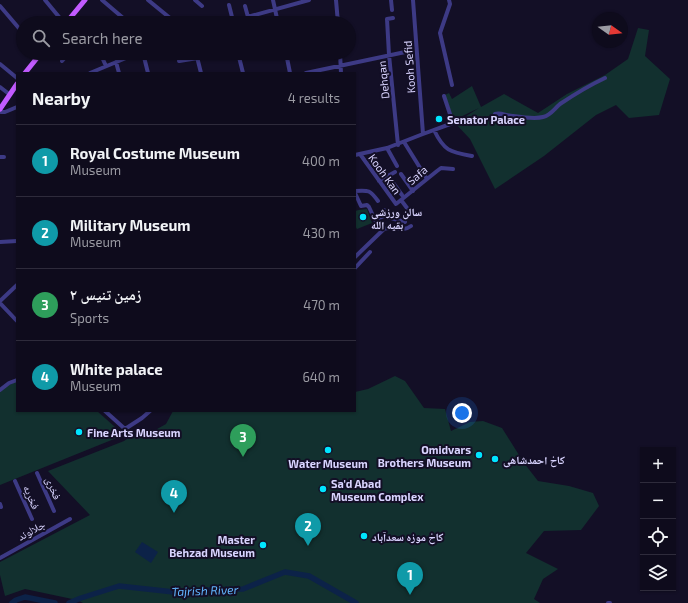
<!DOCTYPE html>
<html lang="en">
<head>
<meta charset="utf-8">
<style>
	body { margin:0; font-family:"Exo 2","Noto Naskh Arabic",sans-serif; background:#171425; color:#f1f3f6 }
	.controls { position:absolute; right:12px; bottom:12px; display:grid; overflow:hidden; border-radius:0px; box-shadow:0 1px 3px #0004 }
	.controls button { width:36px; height:36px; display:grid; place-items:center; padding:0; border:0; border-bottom:1px solid #2e2b3b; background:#0e0b1c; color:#f1f3f6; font:20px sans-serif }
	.compass { position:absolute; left:592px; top:12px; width:36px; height:36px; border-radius:50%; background:#0e0b1c; box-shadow:0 1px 3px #0004; rotate:105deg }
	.you { position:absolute; left:462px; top:413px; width:14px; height:14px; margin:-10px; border:3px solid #fff; border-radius:50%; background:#1a73e8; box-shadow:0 0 0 6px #1a73e833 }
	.badge { display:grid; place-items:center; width:26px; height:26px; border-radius:50%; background:#b45309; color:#fff; font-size:13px; font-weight:700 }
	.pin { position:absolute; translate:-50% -33px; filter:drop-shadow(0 1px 2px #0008) }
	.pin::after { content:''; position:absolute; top:21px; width:14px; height:12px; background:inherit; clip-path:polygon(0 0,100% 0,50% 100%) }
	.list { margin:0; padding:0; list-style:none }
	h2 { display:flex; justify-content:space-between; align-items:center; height:52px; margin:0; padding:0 16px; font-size:17px }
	h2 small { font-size:13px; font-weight:400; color:#9b9ba3 }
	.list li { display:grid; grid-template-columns:26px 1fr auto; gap:12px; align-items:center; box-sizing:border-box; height:72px; padding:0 16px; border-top:1px solid #2e2b3b }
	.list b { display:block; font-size:15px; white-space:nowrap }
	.list p { margin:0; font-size:13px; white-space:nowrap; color:#9b9ba3 }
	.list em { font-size:13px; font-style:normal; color:#9b9ba3 }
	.icon { flex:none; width:22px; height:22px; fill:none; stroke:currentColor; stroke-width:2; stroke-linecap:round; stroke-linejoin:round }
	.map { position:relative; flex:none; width:688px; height:603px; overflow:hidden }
	.search { position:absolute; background:#0e0b1c; box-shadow:0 1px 3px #0004; left:16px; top:16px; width:340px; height:44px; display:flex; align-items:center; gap:10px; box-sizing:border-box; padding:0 14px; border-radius:22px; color:#9b9ba3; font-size:15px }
	.panel { position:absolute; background:#0e0b1c; box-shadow:0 1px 3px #0004; left:16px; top:72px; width:340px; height:340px; border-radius:0px }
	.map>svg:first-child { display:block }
	.green { fill:#12302f }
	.water { fill:#0c2248 }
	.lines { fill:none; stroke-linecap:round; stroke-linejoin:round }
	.river { stroke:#0c2248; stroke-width:5.5 }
	.minor { stroke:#3d3a85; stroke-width:4 }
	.major { stroke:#c25bff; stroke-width:5 }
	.poi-dot { fill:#00e5ff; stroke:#130f26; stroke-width:1.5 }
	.labels { text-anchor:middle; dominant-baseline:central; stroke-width:4; stroke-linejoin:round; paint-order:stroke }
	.street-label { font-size:11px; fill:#d9d4ff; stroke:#130f26 }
	.poi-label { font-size:11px; font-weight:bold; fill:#d9d4ff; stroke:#130f26; text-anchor:start }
	.water-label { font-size:12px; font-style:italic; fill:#62b6ff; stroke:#130f26 }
</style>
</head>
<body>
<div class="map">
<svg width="688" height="603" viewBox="0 0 688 603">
	<rect width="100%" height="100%" fill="#130f26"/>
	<path class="green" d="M638 28 649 30 645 56 670 79 659 115 629 118 616 105 596 115 544 156 495 189 470 139 455 123 479 108 454 120 445 95 449 93 452 99 472 86 481 107 504 94 538 113 567 94 605 75 628 59Z
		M367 209 372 223 357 229 355 226V211L359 210Z
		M395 376 405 381 424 408 445 409 451 431 470 422 483 421 502 428 524 463 538 481 569 486 593 493 599 506 581 530 544 531 526 553 558 569 543 579 534 599 540 603H83L77 600 25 589 5 596 0 575V562L90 515 48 471 124 441 144 427 150 433 166 424 173 411H355V392L368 389Z
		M17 381V411H97L124 435 0 485V392L9 385Z"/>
	<path class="water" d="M142 542 158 552 151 563 135 552Z"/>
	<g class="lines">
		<path class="river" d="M12 603 16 600 25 597 55 603
			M69 603 81 598 119 586 174 592 208 590 243 589 285 572 309 576 356 603"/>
		<path class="minor" d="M45 0 64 23
			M102 0 129 23
			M148 0 170 18 172 23
			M195 0 202 6
			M273 0 278 23
			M336 0 338 23
			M391 0 392 10
			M413 0 423 134
			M449 0 450 4 440 33 452 85
			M229 5 233 21
			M0 6 23 33
			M245 6 248 17
			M393 18 387 19 389 55 398 145
			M198 20 199 23
			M226 23 309 0
			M100 53 106 66
			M143 53 148 73
			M196 53 201 73
			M238 53 243 73
			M286 53 290 73
			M340 53 341 73
			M62 61 69 53
			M179 61 198 58
			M116 62 119 73
			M0 64 17 78
			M90 73 138 53
			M306 73 410 51
			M0 87 9 94
			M1 112H5L17 107
			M512 116C506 118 502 119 496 117L495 114C501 112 506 116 513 116 520 117 536 119 543 117 551 115 554 109 560 104 575 94 590 85 605 78
			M434 130C444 151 450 152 472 156
			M404 142 427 179
			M387 148 397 166
			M360 154 396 204 437 171 441 168 453 169
			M355 155 387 148 423 134 453 123 444 96
			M0 157H4
			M401 174 413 191
			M388 176 402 195
			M379 181 395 172
			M355 191C369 190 370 190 378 201
			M355 193 361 206 367 205 369 207 375 220 384 216 405 222
			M401 200 407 208
			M384 210V216
			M0 242 17 241
			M355 257 384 229C393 225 402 233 411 226
			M355 268 370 252
			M0 301 17 285
			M0 303 17 321
			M0 390 9 383 17 380
			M105 411 125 429
			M125 429 142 418 150 411
			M125 429 126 437
			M37 473 54 511
			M15 481 32 519
			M0 504 1 507
			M0 558 70 519
			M608 603H610"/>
		<path class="major" d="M66 23 85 0
			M25 73 41 53
			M0 109 17 84"/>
	</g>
	<g class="poi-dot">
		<circle cx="439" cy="119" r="4"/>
		<circle cx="363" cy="217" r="4"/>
		<circle cx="79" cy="432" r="4"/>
		<circle cx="328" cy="450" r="4"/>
		<circle cx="479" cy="455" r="4"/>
		<circle cx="495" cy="459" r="4"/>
		<circle cx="323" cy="489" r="4"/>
		<circle cx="364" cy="536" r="4"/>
		<circle cx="263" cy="545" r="4"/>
	</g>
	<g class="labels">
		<g class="street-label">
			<text transform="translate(409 67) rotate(-94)">Kooh Sefid</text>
			<text transform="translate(383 80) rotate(-96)">Dehqan</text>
			<text transform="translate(385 174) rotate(54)">Kooh Kan</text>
			<text transform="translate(417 175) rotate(-40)">Safa</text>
			<text transform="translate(54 488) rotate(67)">فخری</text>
			<text transform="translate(32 497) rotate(67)">فخریه</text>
			<text transform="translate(31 530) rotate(-29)">جلالوند</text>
		</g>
		<g class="poi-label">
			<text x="447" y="119">Senator Palace</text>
			<text x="371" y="211">سالن ورزشی<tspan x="371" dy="13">بقیه الله</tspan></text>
			<text x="87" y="432">Fine Arts Museum</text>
			<text x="471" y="449" text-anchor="end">Omidvars<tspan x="471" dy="13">Brothers Museum</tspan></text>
			<text x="503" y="459">کاخ احمدشاهی</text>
			<text x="328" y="463" text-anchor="middle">Water Museum</text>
			<text x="331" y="483">Sa'd Abad<tspan x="331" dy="13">Museum Complex</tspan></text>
			<text x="372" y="536">کاخ موزه سعدآباد</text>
			<text x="255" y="539" text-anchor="end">Master<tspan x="255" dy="13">Behzad Museum</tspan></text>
		</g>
		<g class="water-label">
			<text transform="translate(205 590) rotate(-2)">Tajrish River</text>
		</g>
	</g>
</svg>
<div class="controls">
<button>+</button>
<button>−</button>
<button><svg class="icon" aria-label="locate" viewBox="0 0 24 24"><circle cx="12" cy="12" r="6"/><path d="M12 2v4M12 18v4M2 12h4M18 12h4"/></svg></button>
<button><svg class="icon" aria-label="layers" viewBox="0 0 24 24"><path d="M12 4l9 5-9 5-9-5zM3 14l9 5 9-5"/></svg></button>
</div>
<svg class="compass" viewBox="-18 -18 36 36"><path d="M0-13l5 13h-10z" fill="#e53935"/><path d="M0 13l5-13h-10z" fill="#9b9ba3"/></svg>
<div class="you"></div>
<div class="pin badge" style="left:410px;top:595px;background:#0f9aa8">1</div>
<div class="pin badge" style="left:308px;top:546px;background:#0f9aa8">2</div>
<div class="pin badge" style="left:243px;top:457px;background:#2e9e5b">3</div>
<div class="pin badge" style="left:174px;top:513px;background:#0f9aa8">4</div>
<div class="search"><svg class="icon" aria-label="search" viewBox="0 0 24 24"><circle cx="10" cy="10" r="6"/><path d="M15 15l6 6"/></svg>Search here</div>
<section class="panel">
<h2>Nearby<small>4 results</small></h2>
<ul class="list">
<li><span class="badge" style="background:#0f9aa8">1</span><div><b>Royal Costume Museum</b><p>Museum</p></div><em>400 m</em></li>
<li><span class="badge" style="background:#0f9aa8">2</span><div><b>Military Museum</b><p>Museum</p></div><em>430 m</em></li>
<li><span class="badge" style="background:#2e9e5b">3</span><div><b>زمین تنیس ۲</b><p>Sports</p></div><em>470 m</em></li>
<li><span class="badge" style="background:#0f9aa8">4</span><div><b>White palace</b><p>Museum</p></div><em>640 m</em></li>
</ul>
</section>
</div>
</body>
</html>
